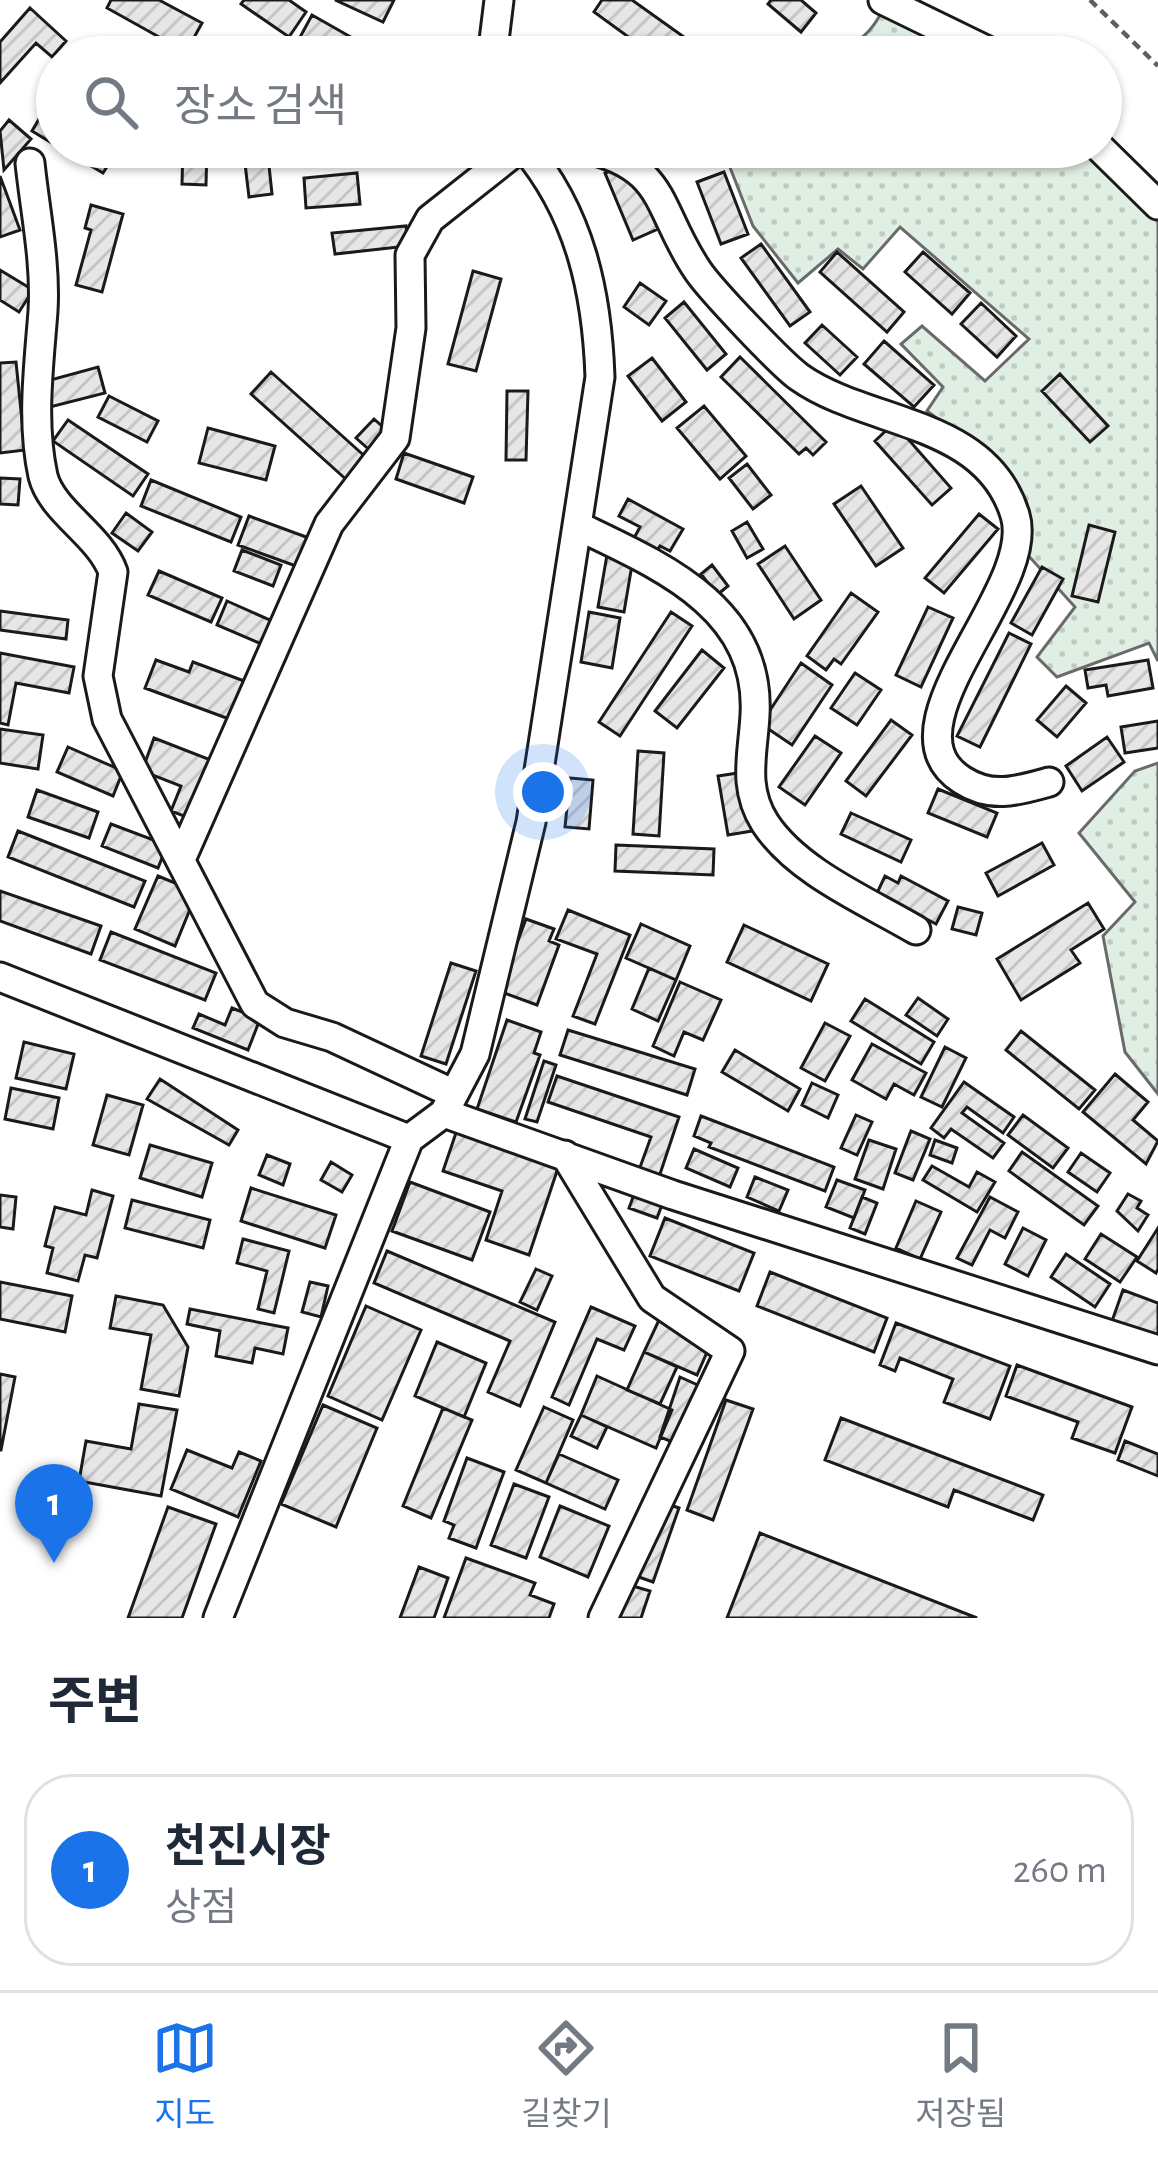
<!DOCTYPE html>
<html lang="ko">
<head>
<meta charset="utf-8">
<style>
	body { margin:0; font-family:"Alegreya Sans","Noto Sans KR",sans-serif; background:#f6f6f7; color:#1f2937 }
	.you { position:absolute; left:543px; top:792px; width:42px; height:42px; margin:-30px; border:9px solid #fff; border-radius:50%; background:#1a73e8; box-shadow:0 0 0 18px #1a73e833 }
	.badge { display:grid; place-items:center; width:78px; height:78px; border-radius:50%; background:#1a73e8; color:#fff; font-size:39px; font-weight:700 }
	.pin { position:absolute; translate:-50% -99px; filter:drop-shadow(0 3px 6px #0008) }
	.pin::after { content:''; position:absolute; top:63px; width:42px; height:36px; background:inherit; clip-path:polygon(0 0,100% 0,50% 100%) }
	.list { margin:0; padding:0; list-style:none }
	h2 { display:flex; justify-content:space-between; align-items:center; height:156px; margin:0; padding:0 48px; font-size:51px }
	h2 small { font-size:39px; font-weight:400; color:#747a83 }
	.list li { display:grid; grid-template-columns:78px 1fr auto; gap:36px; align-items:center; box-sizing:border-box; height:192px; margin:0 24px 24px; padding:0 24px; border:3px solid #e0e1e3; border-radius:48px }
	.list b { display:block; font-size:45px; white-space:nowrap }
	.list p { margin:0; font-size:39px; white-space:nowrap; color:#747a83 }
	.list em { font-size:39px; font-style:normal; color:#747a83 }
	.icon { flex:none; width:66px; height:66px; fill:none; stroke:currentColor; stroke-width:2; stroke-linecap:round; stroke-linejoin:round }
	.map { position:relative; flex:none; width:1158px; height:1618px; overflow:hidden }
	.search { position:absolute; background:#fff; box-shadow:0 3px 9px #0004; left:36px; right:36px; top:36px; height:132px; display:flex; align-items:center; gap:30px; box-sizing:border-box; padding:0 42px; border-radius:66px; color:#747a83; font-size:45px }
	.sheet { height:372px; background:#fff }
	nav { display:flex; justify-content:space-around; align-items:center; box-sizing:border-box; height:168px; border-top:3px solid #e0e1e3; background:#fff; font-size:33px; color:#747a83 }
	nav a { display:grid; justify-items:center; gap:6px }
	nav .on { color:#1a73e8 }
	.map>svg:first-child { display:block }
	.grass { fill:url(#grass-dots); stroke:#6a6a6a; stroke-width:3 }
	.building { fill:url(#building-hatch); stroke:#1a1a1a; stroke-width:3 }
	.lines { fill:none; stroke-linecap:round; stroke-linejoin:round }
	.minor-casing { stroke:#1a1a1a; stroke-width:33 }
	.path { stroke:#5f5f5f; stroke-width:4.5; stroke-dasharray:9 6; stroke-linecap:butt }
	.minor { stroke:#fff; stroke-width:27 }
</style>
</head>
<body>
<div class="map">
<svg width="1158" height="1618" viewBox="0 0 1158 1618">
	<defs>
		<pattern id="grass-dots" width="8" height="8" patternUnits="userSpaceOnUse" patternTransform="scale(3)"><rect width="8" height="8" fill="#e0efe3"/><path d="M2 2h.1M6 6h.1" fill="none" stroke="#c0ccc2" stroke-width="1.8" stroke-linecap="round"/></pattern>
		<pattern id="building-hatch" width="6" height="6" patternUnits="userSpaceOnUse" patternTransform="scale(3)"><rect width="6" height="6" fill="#e6e6e6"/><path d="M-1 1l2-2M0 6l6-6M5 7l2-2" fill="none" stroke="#c5c5c5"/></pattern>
	</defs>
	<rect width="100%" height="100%" fill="#fff"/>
	<path class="grass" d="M880 15 927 27 984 57H775C820 52 856 59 880 15Z
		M722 147H1088L1158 217V661L1149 643 1057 677 1037 657 1075 607 1026 553 988 455 927 411 943 387 901 344 922 326 985 381 1029 339 900 227 863 269 838 249 798 283 753 226Z
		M1158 763V1094L1125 1052 1103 936 1135 902 1079 833 1135 771Z"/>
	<path class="building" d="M111 0H159L202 23 186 52 107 8Z
		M244 0H289L306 12 289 37 241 4Z
		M335 0H394L383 22Z
		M602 0H632L712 57H656L594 12Z
		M771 0H801L816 13 801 32 768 4Z
		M30 8 66 41 52 57 36 43 0 83V42Z
		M312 15 356 40 346 57H327L298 41Z
		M46 107 57 113V146L32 131Z
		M9 120 31 139 4 170 0 131Z
		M59 147H114L118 149 103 173Z
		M183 147H207L206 185 182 184Z
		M243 147H267L272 194 249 197Z
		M630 163 658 229 633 240 605 173Z
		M724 172 748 234 721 244 697 182Z
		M357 173 360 204 306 208 304 178Z
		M0 176 20 230 0 237Z
		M91 205 123 214 102 292 76 285 91 230 85 228Z
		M406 226 408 246 335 254 332 233Z
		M761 244 810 312 790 326 741 258Z
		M837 252 904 312 887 332 820 272Z
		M923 252 970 293 952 314 905 272Z
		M0 270 33 290 19 312 0 300Z
		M473 271 501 279 476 371 448 364Z
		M640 283 666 301 649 325 624 307Z
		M684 302 726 354 707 370 665 318Z
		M981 303 1016 336 997 357 961 324Z
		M822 325 857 357 840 375 805 343Z
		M884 341 934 385 914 407 864 364Z
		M740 357 826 442 813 455 806 448 799 454 721 377Z
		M652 358 686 402 662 421 628 376Z
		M16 362 25 450 0 453V363Z
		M98 367 105 393 50 407 43 382Z
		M271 372 369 460 349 482 251 394Z
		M1060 374 1108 426 1090 442 1042 391Z
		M507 391H528L526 460H506Z
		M109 396 158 421 147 442 98 417Z
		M704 406 746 456 720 479 677 428Z
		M374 419 392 435 374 454 356 438Z
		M68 420 148 474 133 496 53 441Z
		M894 423 951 488 932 505 875 441Z
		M208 428 275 446 266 480 199 463Z
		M404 453 473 477 464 503 396 479Z
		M747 464 771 495 753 509 729 478Z
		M0 478 20 479 18 505 0 504Z
		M151 480 241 517 231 542 141 506Z
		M861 486 903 548 876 566 834 504Z
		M628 499 683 529 670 551 660 546 655 555 632 542 640 527 619 516Z
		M126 513 152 532 138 551 112 533Z
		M979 514 998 529 944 593 925 578Z
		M249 516 317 541 307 570 238 545Z
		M747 522 763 549 747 558 732 531Z
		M1089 525 1115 532 1098 602 1072 596Z
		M785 546 821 600 794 619 758 564Z
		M242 550 281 565 273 586 234 571Z
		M607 555 633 559 624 612 598 607Z
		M712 565 728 586 717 595 701 574Z
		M1042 567 1063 579 1032 635 1011 623Z
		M159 571 222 598 211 622 148 595Z
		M851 593 878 612 841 664 834 659 826 670 807 656Z
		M227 601 281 625 271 648 217 625Z
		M928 607 953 618 921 687 896 675Z
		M0 611 68 620 66 639 0 630Z
		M589 612 620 618 612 668 581 662Z
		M671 612 692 626 620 736 599 722Z
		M1009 633 1031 644 980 747 957 736Z
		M702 650 724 668 677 728 655 711Z
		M0 653 74 667 69 693 16 683 8 725 0 723Z
		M156 660 189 672 193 662 255 685 240 723 145 688Z
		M1148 660 1153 688 1108 696 1106 685 1088 688 1085 670Z
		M801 663 832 685 792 745 761 724Z
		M855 673 881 690 857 725 831 708Z
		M1066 686 1086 703 1057 737 1037 720Z
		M891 720 912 735 866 796 846 781Z
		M1158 721V748L1125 753 1121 727Z
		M0 729 43 735 38 769 0 763Z
		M815 736 841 753 805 805 779 787Z
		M1107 737 1124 762 1082 791 1066 766Z
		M154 738 216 762 194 820 171 811 181 786 142 771Z
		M68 747 123 771 113 796 57 772Z
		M638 751 664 753 659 836 633 834Z
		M738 773 758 830 728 835 718 776Z
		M570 778 593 780 589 829 565 827Z
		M938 789 997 813 987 837 928 813Z
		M37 790 98 812 89 838 28 817Z
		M851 813 911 840 901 862 841 834Z
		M111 824 167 845 158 868 102 846Z
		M18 831 145 881 134 907 8 857Z
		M1042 843 1054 865 998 896 986 873Z
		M616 845 714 849 713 875 615 871Z
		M158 876 197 892 175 946 135 929Z
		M885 876 898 883 901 876 948 901 936 924 877 893Z
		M0 891 101 926 91 954 0 921Z
		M1088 903 1104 929 1071 950 1080 963 1021 1000 997 959Z
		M958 907 982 913 976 935 952 929Z
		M568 910 630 935 595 1024 573 1016 597 954 556 939Z
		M526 919 554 929 549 941 559 945 537 1005 499 991Z
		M641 924 690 946 676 980 626 958Z
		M744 925 828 964 811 1001 727 962Z
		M111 932 216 973 205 1000 100 960Z
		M451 963 476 971 446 1064 421 1056Z
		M649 968 676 980 658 1021 632 1009Z
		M680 982 721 1000 703 1040 684 1032 674 1056 653 1046Z
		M918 998 948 1019 937 1036 906 1015Z
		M865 999 934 1042 921 1064 851 1021Z
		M232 1008 260 1019 248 1050 193 1028 199 1014 225 1025Z
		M507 1020 541 1032 534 1053 540 1055 516 1122 477 1109Z
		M825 1023 850 1036 825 1081 801 1068Z
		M568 1030 695 1069 687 1095 560 1055Z
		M1021 1031 1095 1090 1079 1109 1006 1050Z
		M24 1042 74 1054 66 1089 16 1078Z
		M872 1044 926 1073 914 1095 894 1084 886 1099 852 1080Z
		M945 1047 966 1058 942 1107 921 1097Z
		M735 1050 800 1089 788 1111 722 1072Z
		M544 1061 556 1065 537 1122 525 1119Z
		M1115 1074 1148 1102 1133 1120 1158 1141 1146 1164 1083 1112Z
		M557 1076 679 1117 659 1177 639 1170 651 1137 548 1102Z
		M160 1079 238 1130 229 1145 147 1099Z
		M964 1082 1014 1117 1003 1133 967 1107 962 1113 1004 1143 993 1158 951 1129 944 1138 931 1128Z
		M812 1083 838 1095 828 1118 802 1105Z
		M11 1088 59 1098 53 1129 5 1119Z
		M107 1095 143 1105 129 1155 93 1145Z
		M856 1115 872 1122 857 1155 841 1148Z
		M1023 1115 1068 1148 1053 1168 1008 1135Z
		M701 1116 834 1167 825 1191 709 1147 711 1143 694 1136Z
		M458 1127 560 1162 529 1255 486 1240 502 1191 443 1171Z
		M911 1131 930 1139 913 1180 895 1173Z
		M869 1140 896 1149 883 1189 855 1179Z
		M935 1140 957 1148 952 1163 930 1155Z
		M150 1145 212 1163 202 1197 140 1178Z
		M694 1149 738 1168 730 1187 686 1168Z
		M1022 1152 1098 1206 1084 1225 1009 1171Z
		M1081 1153 1110 1173 1097 1192 1068 1172Z
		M267 1155 290 1164 283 1185 259 1175Z
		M331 1162 352 1175 342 1192 321 1180Z
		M932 1166 969 1187 977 1172 995 1182 977 1212 923 1180Z
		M755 1177 788 1190 779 1211 747 1197Z
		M837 1180 865 1190 854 1218 826 1207Z
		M410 1182 490 1212 472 1260 392 1231Z
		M251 1188 336 1215 325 1248 241 1221Z
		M92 1190 113 1196 97 1258 85 1255 78 1281 47 1273 53 1248 45 1246 55 1207 86 1215Z
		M635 1192 663 1202 657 1218 629 1208Z
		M1128 1194 1141 1201 1137 1208 1148 1215 1138 1231 1117 1211Z
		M0 1195 16 1197 13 1229 0 1227Z
		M862 1197 877 1203 865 1234 850 1228Z
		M990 1197 1018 1212 1005 1238 990 1230 972 1265 957 1258Z
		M132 1200 210 1220 203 1248 125 1228Z
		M916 1201 941 1212 920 1259 896 1248Z
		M665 1218 754 1253 739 1291 650 1256Z
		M1023 1228 1046 1240 1028 1276 1005 1264Z
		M1158 1228V1269L1156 1273 1137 1261Z
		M1101 1234 1137 1257 1120 1282 1085 1259Z
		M243 1239 289 1251 274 1313 258 1309 267 1271 237 1263Z
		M387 1251 555 1322 520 1406 488 1392 510 1341 374 1283Z
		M1066 1254 1110 1284 1095 1307 1051 1277Z
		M536 1269 552 1276 537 1310 520 1302Z
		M770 1272 887 1318 874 1352 757 1306Z
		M0 1282 72 1296 65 1332 0 1319Z
		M310 1282 328 1286 321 1317 302 1312Z
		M1123 1290 1158 1303V1338L1112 1321Z
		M116 1296 163 1305 188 1347 179 1396 141 1389 151 1335 110 1328Z
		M366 1306 421 1330 382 1420 328 1396Z
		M591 1307 635 1326 624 1350 597 1339 569 1405 552 1397Z
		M190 1309 288 1328 283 1354 255 1348 252 1363 216 1356 220 1331 187 1324Z
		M659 1320 711 1343 697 1375 644 1352Z
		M896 1323 1010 1366 990 1419 944 1402 953 1379 900 1358 895 1371 880 1365Z
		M437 1342 486 1363 464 1417 415 1396Z
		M644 1352 677 1367 660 1404 627 1390Z
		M1017 1365 1132 1407 1115 1453 1072 1438 1078 1422 1006 1396Z
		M0 1374 15 1377 1 1450H0Z
		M597 1376 672 1410 656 1448 581 1415Z
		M680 1377 702 1387 677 1444 660 1437Z
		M726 1400 753 1409 713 1520 687 1510Z
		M139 1404 177 1410 161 1496 79 1481 86 1441 131 1449Z
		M323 1405 377 1428 336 1527 281 1504Z
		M544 1407 573 1420 546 1483 516 1470Z
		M443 1408 472 1420 431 1518 403 1506Z
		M581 1415 607 1427 597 1448 571 1436Z
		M841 1418 1043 1495 1033 1520 954 1490 948 1507 825 1460Z
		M1125 1441 1158 1454V1476L1118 1460Z
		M187 1450 232 1468 239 1452 261 1461 238 1517 171 1489Z
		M559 1454 618 1480 605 1509 546 1483Z
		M467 1458 504 1472 476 1548 449 1538 454 1525 444 1521Z
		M514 1484 549 1497 526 1558 491 1545Z
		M662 1502 679 1508 653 1582 636 1576Z
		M560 1506 609 1526 588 1577 540 1557Z
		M168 1507 216 1524 182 1618H128Z
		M760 1533 977 1618H727Z
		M466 1558 535 1583 530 1595 554 1604 549 1618H444Z
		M419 1567 448 1578 434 1618H400Z
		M626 1584 650 1591 641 1618H615Z"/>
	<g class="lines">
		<defs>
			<path id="minor" d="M883 0 1000 57
				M492 57 499 0
				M580 147C669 166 655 208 698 271 711 290 780 363 799 377 866 425 986 419 1015 515 1038 590 878 726 962 780 991 799 1017 791 1049 782
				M1099 147 1158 205
				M30 163C35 211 46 262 43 311 39 365 31 421 43 476 52 512 100 535 113 572L98 676 107 719 255 1004 285 1023 332 1037 454 1094
				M580 527C661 566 761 608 755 715 753 754 742 787 765 823 797 872 867 901 916 930
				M182 857 329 524 395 438 411 328 410 255 430 219 521 147
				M0 977 409 1139
				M444 1113 673 1195 1158 1350
				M565 1155 652 1298 730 1351 603 1618
				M218 1618 409 1139 444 1113 475 1054 531 822 600 377C597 292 580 213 524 147"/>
		</defs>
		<use href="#minor" class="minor-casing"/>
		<path class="path" d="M1090 0 1158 66"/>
		<use href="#minor" class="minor"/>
	</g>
</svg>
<div class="you"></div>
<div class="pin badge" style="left:54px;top:1563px">1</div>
<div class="search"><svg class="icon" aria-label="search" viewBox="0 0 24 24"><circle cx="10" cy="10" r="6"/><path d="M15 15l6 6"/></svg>장소 검색</div>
</div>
<section class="sheet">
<h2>주변<small></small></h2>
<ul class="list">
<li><span class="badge">1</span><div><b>천진시장</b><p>상점</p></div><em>260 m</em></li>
</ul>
</section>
<nav>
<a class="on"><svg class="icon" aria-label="map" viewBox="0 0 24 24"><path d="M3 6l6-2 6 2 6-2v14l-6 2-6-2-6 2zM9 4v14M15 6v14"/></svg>지도</a>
<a><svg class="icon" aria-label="directions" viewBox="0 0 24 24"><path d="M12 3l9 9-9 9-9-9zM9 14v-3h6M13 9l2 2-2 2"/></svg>길찾기</a>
<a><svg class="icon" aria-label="saved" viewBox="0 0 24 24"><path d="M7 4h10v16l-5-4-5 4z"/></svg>저장됨</a>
</nav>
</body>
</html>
